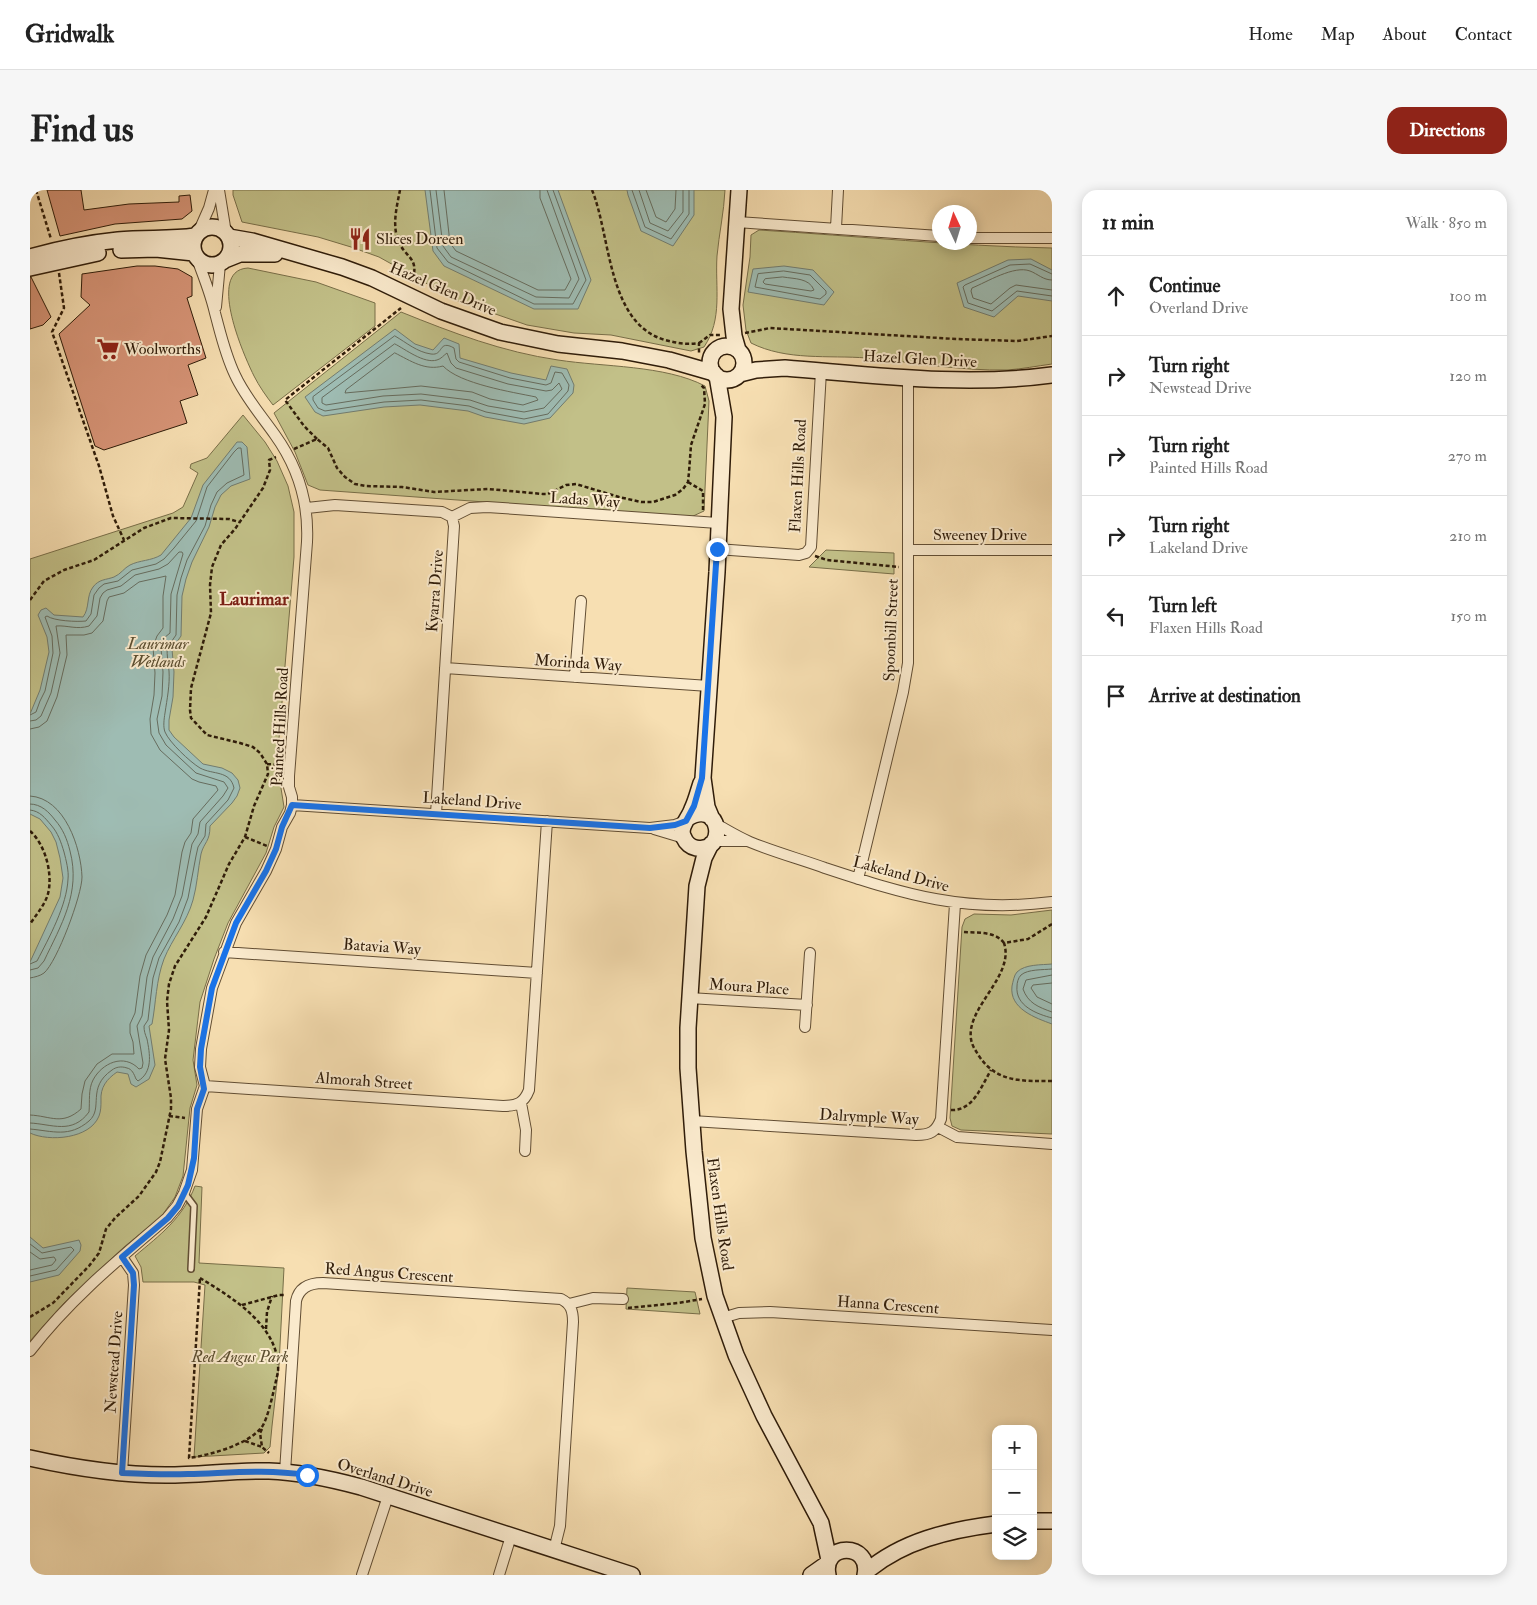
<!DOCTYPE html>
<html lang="en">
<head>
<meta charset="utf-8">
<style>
	body { margin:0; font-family:"IM FELL Double Pica",serif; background:#f6f6f6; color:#222 }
	.controls { position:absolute; right:15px; bottom:15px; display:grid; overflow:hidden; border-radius:10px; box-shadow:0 2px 12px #0003 }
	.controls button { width:45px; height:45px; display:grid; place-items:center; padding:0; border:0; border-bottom:1px solid #e0e0e0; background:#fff; color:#222; font:25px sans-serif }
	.compass { position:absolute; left:902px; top:15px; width:45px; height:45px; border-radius:50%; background:#fff; box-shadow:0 2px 12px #0003; rotate:356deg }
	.stop { position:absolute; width:15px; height:15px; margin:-11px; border:4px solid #1a73e8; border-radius:50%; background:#fff }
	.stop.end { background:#1a73e8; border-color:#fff; box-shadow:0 1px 5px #0008 }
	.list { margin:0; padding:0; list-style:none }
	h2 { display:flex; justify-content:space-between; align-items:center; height:65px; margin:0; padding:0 20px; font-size:21px }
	h2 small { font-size:16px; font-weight:400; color:#767676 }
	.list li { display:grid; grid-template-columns:32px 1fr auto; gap:15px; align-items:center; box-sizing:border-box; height:80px; padding:0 20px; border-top:1px solid #e0e0e0 }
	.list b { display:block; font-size:19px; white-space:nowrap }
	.list p { margin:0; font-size:16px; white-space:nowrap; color:#767676 }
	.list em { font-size:16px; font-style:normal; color:#767676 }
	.icon { flex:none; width:28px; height:28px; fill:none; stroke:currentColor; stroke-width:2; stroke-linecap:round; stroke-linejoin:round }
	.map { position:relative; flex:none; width:1022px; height:1385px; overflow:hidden; border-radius:15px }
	header { display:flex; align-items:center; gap:30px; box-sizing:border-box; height:70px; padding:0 25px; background:#fff; border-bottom:1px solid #e0e0e0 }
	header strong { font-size:24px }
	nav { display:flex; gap:28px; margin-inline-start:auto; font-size:18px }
	.intro { display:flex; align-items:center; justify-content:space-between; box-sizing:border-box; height:120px; padding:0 30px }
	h1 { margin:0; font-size:35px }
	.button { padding:12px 22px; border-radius:15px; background:#8f2418; color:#fff; font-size:18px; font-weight:700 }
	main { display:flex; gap:30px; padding:0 30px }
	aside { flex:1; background:#fff; border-radius:15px; box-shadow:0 2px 12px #0003 }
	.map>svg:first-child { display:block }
	.green { fill:#c2c088; stroke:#786e48 }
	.water { fill:#9ebcb3; stroke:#727c6f }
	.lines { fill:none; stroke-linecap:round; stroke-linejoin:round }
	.shore { stroke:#666c5e; stroke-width:1 }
	.building { fill:#d79477; stroke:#2f1c09 }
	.lane-casing { stroke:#614d33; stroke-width:8 }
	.street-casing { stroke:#614d33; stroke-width:12 }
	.secondary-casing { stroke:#2f1c09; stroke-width:18 }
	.path { stroke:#2f1c09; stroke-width:2.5; stroke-dasharray:4 2.5; stroke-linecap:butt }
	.lane { stroke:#faeacd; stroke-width:5 }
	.street { stroke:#faeacd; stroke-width:10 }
	.secondary { stroke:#faeacd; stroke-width:15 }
	.route { stroke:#1a73e8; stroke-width:6 }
	.labels { text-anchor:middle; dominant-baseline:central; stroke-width:4; stroke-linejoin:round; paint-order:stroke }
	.poi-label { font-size:16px; fill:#2f1c09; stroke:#faeacd; text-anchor:start }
	.street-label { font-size:16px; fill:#2f1c09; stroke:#faeacd }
	.park-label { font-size:16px; font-style:italic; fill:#5b4d2f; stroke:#faeacd }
	.neighbourhood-label { font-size:18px; font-weight:bold; fill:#7a1f14; stroke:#faeacd }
</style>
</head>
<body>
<header>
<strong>Gridwalk</strong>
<nav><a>Home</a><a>Map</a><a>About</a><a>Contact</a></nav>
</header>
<div class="intro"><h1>Find us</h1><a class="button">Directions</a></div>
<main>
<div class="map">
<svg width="1022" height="1385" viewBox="0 0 1022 1385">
	<rect width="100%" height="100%" fill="#f7dfb2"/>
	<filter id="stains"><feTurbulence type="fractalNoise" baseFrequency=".004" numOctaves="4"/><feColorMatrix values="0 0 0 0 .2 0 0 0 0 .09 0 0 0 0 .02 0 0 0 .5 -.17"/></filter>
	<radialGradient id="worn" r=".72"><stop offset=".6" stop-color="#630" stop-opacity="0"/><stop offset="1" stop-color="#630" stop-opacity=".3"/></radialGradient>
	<path class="green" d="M203 0H695C694 22 689 44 687 66 685 98 693 129 674 157L661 161 581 145 544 143 497 135 428 111 349 67 321 57 288 47 212 32 203 5Z
		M729 40C827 46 924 56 1022 58V174C1007 176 992 179 977 180 930 181 883 172 837 168 798 165 757 171 721 153L716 140 713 115 720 67 721 45Z
		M218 78 286 92 345 113V136L243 215C236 206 229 196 224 186 214 166 176 80 218 78Z
		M371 122C423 143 473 162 528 170 573 177 635 175 675 196L679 211 674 321 661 327 290 300 278 295 265 262 244 223Z
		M213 225 235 252 247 271 258 296 264 322V367L247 573 254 617 244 637 236 663 198 733 184 769 170 812 163 870 167 895 160 918 153 986 145 1007 131 1027 94 1057 34 1113 0 1151V369L143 323 153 317 168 283 160 278 161 274 177 268Z
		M796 360 864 363V384L779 377Z
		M1022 720V944L931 940 922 936 920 928 932 737 935 729 944 724 981 725Z
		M165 996 172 997 169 1073 254 1078 249 1175 242 1236 240 1257 234 1263 164 1267 175 1095 164 1092H113L111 1077 105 1066C130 1045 153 1028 165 996Z
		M597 1098 665 1102 670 1124 596 1119Z"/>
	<path class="water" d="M395 0H528L561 90 548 119H504L414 76 403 61Z
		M597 0H664V25L643 56 611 41 598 5Z
		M1001 69 1022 80V111L988 106 964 127 934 117 927 93 978 70Z
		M754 76 783 80 804 102 794 115 718 102 723 79Z
		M365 139 385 154 403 160 414 148 429 154 430 168 481 183 516 190 521 176 537 179 544 195 543 203 520 228 494 234 455 227 438 221 390 215 354 217 293 226 285 222 275 207Z
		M207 252H212L217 257 220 289 201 296 191 305 185 317 179 337 162 372 156 389 152 406 151 446 142 459 144 482 143 507 139 530V540L144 547 173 574 192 578 202 583 208 590 210 598 207 606 202 613 180 636C180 652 174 652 171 664 168 679 167 696 163 710 157 732 142 749 134 769 126 790 126 813 122 834L119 836 125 875 119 889 106 897 101 894 98 884 87 882C77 889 70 897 71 911 71 915 71 921 69 926 60 949 19 952 0 943V772L30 707 33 688 30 668 26 652 21 642 10 629 0 624V524L10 500 19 462 17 447 8 425 11 420 16 418 24 425 53 427C60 418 56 406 63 397 69 389 76 390 84 387 91 384 94 378 100 375 110 370 121 371 131 365L161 328 173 295Z
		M1022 774V834C1006 828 979 819 982 796 983 792 984 785 987 782 995 774 1012 775 1022 774Z
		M0 1047 13 1058 49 1050 51 1055 50 1061 29 1085 0 1092Z"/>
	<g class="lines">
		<path class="shore" d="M400 0 407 58 418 72 504 114H543L556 90 523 0
			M406 0 413 56 421 67 506 107 539 108 549 89 517 0
			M414 0 420 53 426 61 508 100H535L541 89 510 8V0
			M602 0 615 37 641 49 659 24V0
			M609 0 620 33 638 41 653 22V0
			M616 0 626 27 636 32 645 19 646 0
			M754 81 780 85 796 101V104L790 109 725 97 728 84Z
			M1022 84 1000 74 980 75 935 95 933 97 938 113 962 121 987 101 1022 106
			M753 87C765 89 779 88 784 100L781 101 735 94 733 92 735 89Z
			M1022 90C1013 90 1008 84 1000 81 984 75 957 92 942 98L941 101 943 108 961 114 980 98 986 95 1022 100
			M365 146C377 153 387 162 401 164 414 166 408 149 424 158L426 169 429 172 480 188 516 195 521 193 525 182 532 183 539 195 538 201 518 224 494 229 456 222 439 216 391 210 354 212 295 221 288 218 283 210V207Z
			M365 154C375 159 394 174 407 170 411 169 414 165 417 163L421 173 426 178 478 194 516 201 522 200 529 193 532 199 514 218 494 222 458 216 440 210 391 204 353 206 296 215 292 213V208Z
			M365 163C381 171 395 181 413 176 430 194 482 202 506 207L508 210 493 215 460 209 442 202 391 196 315 203 316 200Z
			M0 525 6 522 10 511 15 501 23 463 22 446 15 427 17 426C24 431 47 432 56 431L61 424 64 405 69 398 74 394 88 391 102 380 126 374 134 369 144 358 166 331 177 297 204 262 208 258H211L214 285 197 293 187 302 181 315 175 336 157 370 151 388 147 405 146 445 137 458C137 465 138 473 139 481 140 495 137 509 135 523 134 529 133 537 135 542 139 552 160 572 170 578 183 585 200 580 204 598L198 610 176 634 175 646 168 657 166 666 158 708 149 732 129 768 123 788 118 830 114 836C114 841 115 844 117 849 120 864 123 882 108 891L106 889C104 884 102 879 97 878 91 876 86 877 82 880 56 898 74 918 59 931 39 948 23 941 0 939
			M0 531 6 530 11 526 21 503 30 463 26 436C37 435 47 440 59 436L67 426 70 408 73 403 77 400 91 396 105 385 129 379 138 374 149 362H152L153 364 141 404 140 443 134 448 131 458 133 482 132 506 127 529 129 543 136 555 166 583 194 592 198 598 193 606 170 632 168 644 162 654 160 664 152 706 143 729 123 767 117 787 112 826 107 836 113 873 112 878 109 879C94 863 72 873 63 890 58 900 60 911 59 922 42 945 22 934 0 933
			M0 539 9 537 17 531 27 507 37 465 36 445H54L62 443 73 431 77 411 79 407 94 403 109 392 136 386 133 406V438L127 446 123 457 125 483 124 505 120 529 121 544 130 560 162 589 169 592 186 596 188 600 163 629 161 643 155 652 152 662 145 705 137 725 116 765 110 786 105 823 100 834V843L103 852 104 864H82L67 874 55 891 52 904 51 919C32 936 21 926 0 925
			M0 606C35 608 51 658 52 687 52 705 27 772 14 783 10 786 5 787 0 788
			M0 614C11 614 19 622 25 630 33 639 37 649 40 661 51 703 31 735 14 771L8 778 0 780
			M0 620C10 621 15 628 21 635 28 643 31 652 34 662 36 670 39 681 38 689 37 715 19 748 7 771L0 774
			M1022 779C1013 780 998 779 991 785 988 788 987 793 987 796 985 816 1007 824 1022 828
			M1022 785 996 790 993 799C998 813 1008 817 1022 822
			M1022 793 1003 795 1001 798 1007 807 1022 814
			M0 1054 12 1063 41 1057 44 1060 26 1080 0 1086
			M0 1062 10 1069 24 1067 26 1070 22 1075 0 1080"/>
	</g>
	<path class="building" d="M17 0H51L54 20 99 14 149 12V6L160 5 162 21 152 29 85 34 30 46Z
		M107 76H125L148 79 162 87V106L157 108 176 168 158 175 168 205 150 211 157 233 74 260 65 256 29 144 60 115 51 107 52 84Z
		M0 87H1L21 127 13 135 0 139Z"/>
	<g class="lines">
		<defs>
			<path id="lane" d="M155 1004 164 1016 161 1079"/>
			<path id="street" d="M189 0 196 43
				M707 32 909 46
				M806 38 808 0
				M168 43 179 18 184 0
				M939 48H1022
				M186 117 190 74
				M277 318 305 315 412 322 422 327 424 336 406 624
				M422 327 440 318 457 317 688 333
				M687 359 769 365 776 363 781 357 791 181
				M878 360H1022
				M415 478 679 496
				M545 487 551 411
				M262 615 620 638 645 635 656 631
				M686 634C697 640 708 647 720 652 744 662 770 669 795 678 877 705 935 723 1022 712
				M624 639 654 648
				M684 651H717
				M828 689 873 502 878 473V187
				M194 762 507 783
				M659 808 777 815
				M775 837 780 763
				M175 896 473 916C487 916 494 913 499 900L517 631
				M491 913 496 940 495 961
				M662 931 886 945C900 945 906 942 911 929L925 714
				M908 937 927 947 1022 954
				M92 1067 103 1083 104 1095 92 1283
				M539 1114 563 1108 593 1109
				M692 1128 709 1123 740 1122 1022 1140
				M0 1161C39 1110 89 1069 137 1028L147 1016 154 1003 162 980 167 919 175 896 170 877 171 859 182 798 206 733 236 681 246 659 252 637 260 623 262 615V607L259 597V586L277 352C279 312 268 277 245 245 231 225 215 207 205 185 195 164 191 145 185 123 181 105 174 87 167 69
				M255 1282 266 1111C269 1097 280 1093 293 1093L531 1109C541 1114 543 1121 543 1132L530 1336 524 1360
				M332 1385 358 1306
				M469 1385 481 1346"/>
			<path id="secondary" d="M163 56a19 19 0 1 1 38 0a19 19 0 1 1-38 0Z
				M199 47 222 51 312 77 342 88 411 121 470 142 528 154 592 161 639 170 684 183
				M91 60 126 59 164 63
				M0 67C29 59 58 53 88 50 114 47 140 50 165 46
				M195 70 210 64H245
				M0 78 68 63
				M680 173a17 17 0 1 1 34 0a17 17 0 1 1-34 0Z
				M708 160 704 146 701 119 709 0
				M710 184 726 180 755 178C843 185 934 197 1022 185
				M658 628C691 608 698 664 666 658 661 657 656 653 654 648 652 645 652 640 653 637 655 631 660 625 662 619 666 611 668 602 671 593
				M682 629 677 617 673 588 687 382 694 227 687 186
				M681 654 674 668 667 696 658 838V878L664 961 673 1048 685 1106 706 1165 734 1226 791 1333 799 1370
				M0 1268C45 1278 90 1285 136 1285 171 1285 205 1280 239 1281 270 1282 301 1289 331 1297L602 1385
				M1003 1331H1022
				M836 1382C872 1351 919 1340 966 1334
				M781 1385 798 1373
				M798 1385C791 1352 842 1352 835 1385"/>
		</defs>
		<use href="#lane" class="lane-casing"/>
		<use href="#street" class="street-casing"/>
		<use href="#secondary" class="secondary-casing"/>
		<path class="path" d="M6 0 21 49
			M370 0C367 16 362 34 368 50 374 67 389 67 383 88
			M562 0C581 46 577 133 635 150 646 153 657 155 669 153V164
			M29 83 34 118 22 142 69 276 83 326 94 350
			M715 143 740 138 926 149 987 151 1022 146
			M669 153 680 145H690
			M287 249 274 236 255 210 371 118
			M264 259 287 249 298 258 307 278 315 287 325 294 336 296 372 297 404 302 458 299 513 304H518L536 295 546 294 589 307 611 312H623L645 305 653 299 658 292 659 282 661 255 675 214 674 198 670 194
			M658 292 673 301V321
			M785 366 797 370 869 377
			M0 410 14 391 34 380 64 370 114 338 141 328 199 329 209 332
			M237 574 250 575
			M0 641C16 655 24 687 17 707 13 717 6 725 0 734
			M215 647 237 656
			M1022 734 998 749 974 753C985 786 936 817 941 849 942 856 946 861 949 866 967 893 993 891 1022 891
			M934 742C948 743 965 741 974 753
			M921 920C943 921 951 897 961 880
			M139 926 155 928
			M170 1088C203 1108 251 1137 248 1182 245 1194 238 1231 231 1238 217 1255 180 1265 159 1268Z
			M212 1115 249 1105H256
			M598 1118 648 1113 672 1109
			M0 1127 23 1113 59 1076 69 1063 76 1039 85 1028 109 1006 126 982 130 972 141 919V908L135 869 139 840 137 811 139 794 145 776 176 727 199 674 215 647 224 616 238 584 237 574 230 563 223 557 210 553 177 545 161 528 160 520 161 498 181 423 180 395 182 377 191 355 205 339 233 298 240 280 239 270 246 267
			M236 1139 237 1122 242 1106
			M232 1239 230 1243 232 1257 239 1263
			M215 1251 232 1257"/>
		<use href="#lane" class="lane"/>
		<use href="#street" class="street"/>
		<use href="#secondary" class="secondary"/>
	</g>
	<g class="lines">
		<path class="route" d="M277 1285C234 1279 200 1283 158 1284 136 1285 114 1284 92 1283L104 1095 103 1083 92 1067 138 1028 148 1016 158 995 164 968 167 919 174 899 170 877 171 859 182 798 206 733 236 681 246 659 252 637 262 615 620 638 645 635 656 631 664 616 672 588 687 359"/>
	</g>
	<defs>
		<symbol id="restaurant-bare" viewBox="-9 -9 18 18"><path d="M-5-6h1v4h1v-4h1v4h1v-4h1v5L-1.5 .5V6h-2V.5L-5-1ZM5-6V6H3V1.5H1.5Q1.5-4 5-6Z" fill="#8f2418" stroke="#faeacd" stroke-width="2.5" paint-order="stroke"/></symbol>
		<symbol id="supermarket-bare" viewBox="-9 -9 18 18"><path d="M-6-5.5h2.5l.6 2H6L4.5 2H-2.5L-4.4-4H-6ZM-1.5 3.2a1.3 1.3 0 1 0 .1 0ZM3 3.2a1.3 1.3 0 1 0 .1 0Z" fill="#8f2418" stroke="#faeacd" stroke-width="2.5" paint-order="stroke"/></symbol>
	</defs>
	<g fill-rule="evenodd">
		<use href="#restaurant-bare" x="314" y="33" width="32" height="32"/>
		<use href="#supermarket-bare" x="62" y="143" width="32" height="32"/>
	</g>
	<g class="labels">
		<g class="poi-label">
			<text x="346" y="49">Slices Doreen</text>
			<text x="94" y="159">Woolworths</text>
		</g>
		<g class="street-label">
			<text transform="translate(413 99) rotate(23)">Hazel Glen Drive</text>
			<text transform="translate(890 169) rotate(3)">Hazel Glen Drive</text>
			<text transform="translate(768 286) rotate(-87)">Flaxen Hills Road</text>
			<text transform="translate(555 310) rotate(4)">Ladas Way</text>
			<text x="950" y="345">Sweeney Drive</text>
			<text transform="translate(405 401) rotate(-86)">Kyarra Drive</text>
			<text transform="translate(861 440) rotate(-88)">Spoonbill Street</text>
			<text transform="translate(548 473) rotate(4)">Morinda Way</text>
			<text transform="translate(250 537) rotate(-87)">Painted Hills Road</text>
			<text transform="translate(442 611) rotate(4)">Lakeland Drive</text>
			<text transform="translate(871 684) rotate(15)">Lakeland Drive</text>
			<text transform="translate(352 757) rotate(4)">Batavia Way</text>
			<text transform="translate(719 797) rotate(4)">Moura Place</text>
			<text transform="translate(334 891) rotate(4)">Almorah Street</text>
			<text transform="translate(839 927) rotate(3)">Dalrymple Way</text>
			<text transform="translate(690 1024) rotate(82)">Flaxen Hills Road</text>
			<text transform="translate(359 1083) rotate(4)">Red Angus Crescent</text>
			<text transform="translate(858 1115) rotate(4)">Hanna Crescent</text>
			<text transform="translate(84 1172) rotate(-86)">Newstead Drive</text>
			<text transform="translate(355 1288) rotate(17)">Overland Drive</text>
		</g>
		<g class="park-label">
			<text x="128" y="454">Laurimar<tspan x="128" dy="18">Wetlands</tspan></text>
			<text x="210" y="1167">Red Angus Park</text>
		</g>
		<g class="neighbourhood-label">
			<text x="224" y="409">Laurimar</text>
		</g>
	</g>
	<rect width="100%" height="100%" filter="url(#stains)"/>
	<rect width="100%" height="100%" fill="url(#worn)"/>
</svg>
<div class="controls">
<button>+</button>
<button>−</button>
<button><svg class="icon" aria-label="layers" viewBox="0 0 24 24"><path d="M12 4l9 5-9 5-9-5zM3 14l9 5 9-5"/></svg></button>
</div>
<svg class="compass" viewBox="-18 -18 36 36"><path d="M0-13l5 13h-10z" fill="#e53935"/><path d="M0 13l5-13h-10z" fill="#767676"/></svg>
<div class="stop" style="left:277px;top:1285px"></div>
<div class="stop end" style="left:687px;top:359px"></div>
</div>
<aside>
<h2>11 min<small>Walk · 850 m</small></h2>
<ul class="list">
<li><svg class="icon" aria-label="ahead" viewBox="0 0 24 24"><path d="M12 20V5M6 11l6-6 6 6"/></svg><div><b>Continue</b><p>Overland Drive</p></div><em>100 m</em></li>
<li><svg class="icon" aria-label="right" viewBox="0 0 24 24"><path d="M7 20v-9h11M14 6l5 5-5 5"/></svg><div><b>Turn right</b><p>Newstead Drive</p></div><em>120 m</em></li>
<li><svg class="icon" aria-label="right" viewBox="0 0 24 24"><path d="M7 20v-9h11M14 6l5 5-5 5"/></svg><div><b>Turn right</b><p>Painted Hills Road</p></div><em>270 m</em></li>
<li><svg class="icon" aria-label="right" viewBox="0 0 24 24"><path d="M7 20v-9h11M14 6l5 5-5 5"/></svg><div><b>Turn right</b><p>Lakeland Drive</p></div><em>210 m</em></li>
<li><svg class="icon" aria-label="left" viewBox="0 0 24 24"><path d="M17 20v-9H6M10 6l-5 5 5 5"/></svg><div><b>Turn left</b><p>Flaxen Hills Road</p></div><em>150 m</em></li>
<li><svg class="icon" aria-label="arrive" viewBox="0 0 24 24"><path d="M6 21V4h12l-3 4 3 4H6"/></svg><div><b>Arrive at destination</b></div></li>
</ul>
</aside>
</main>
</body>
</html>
